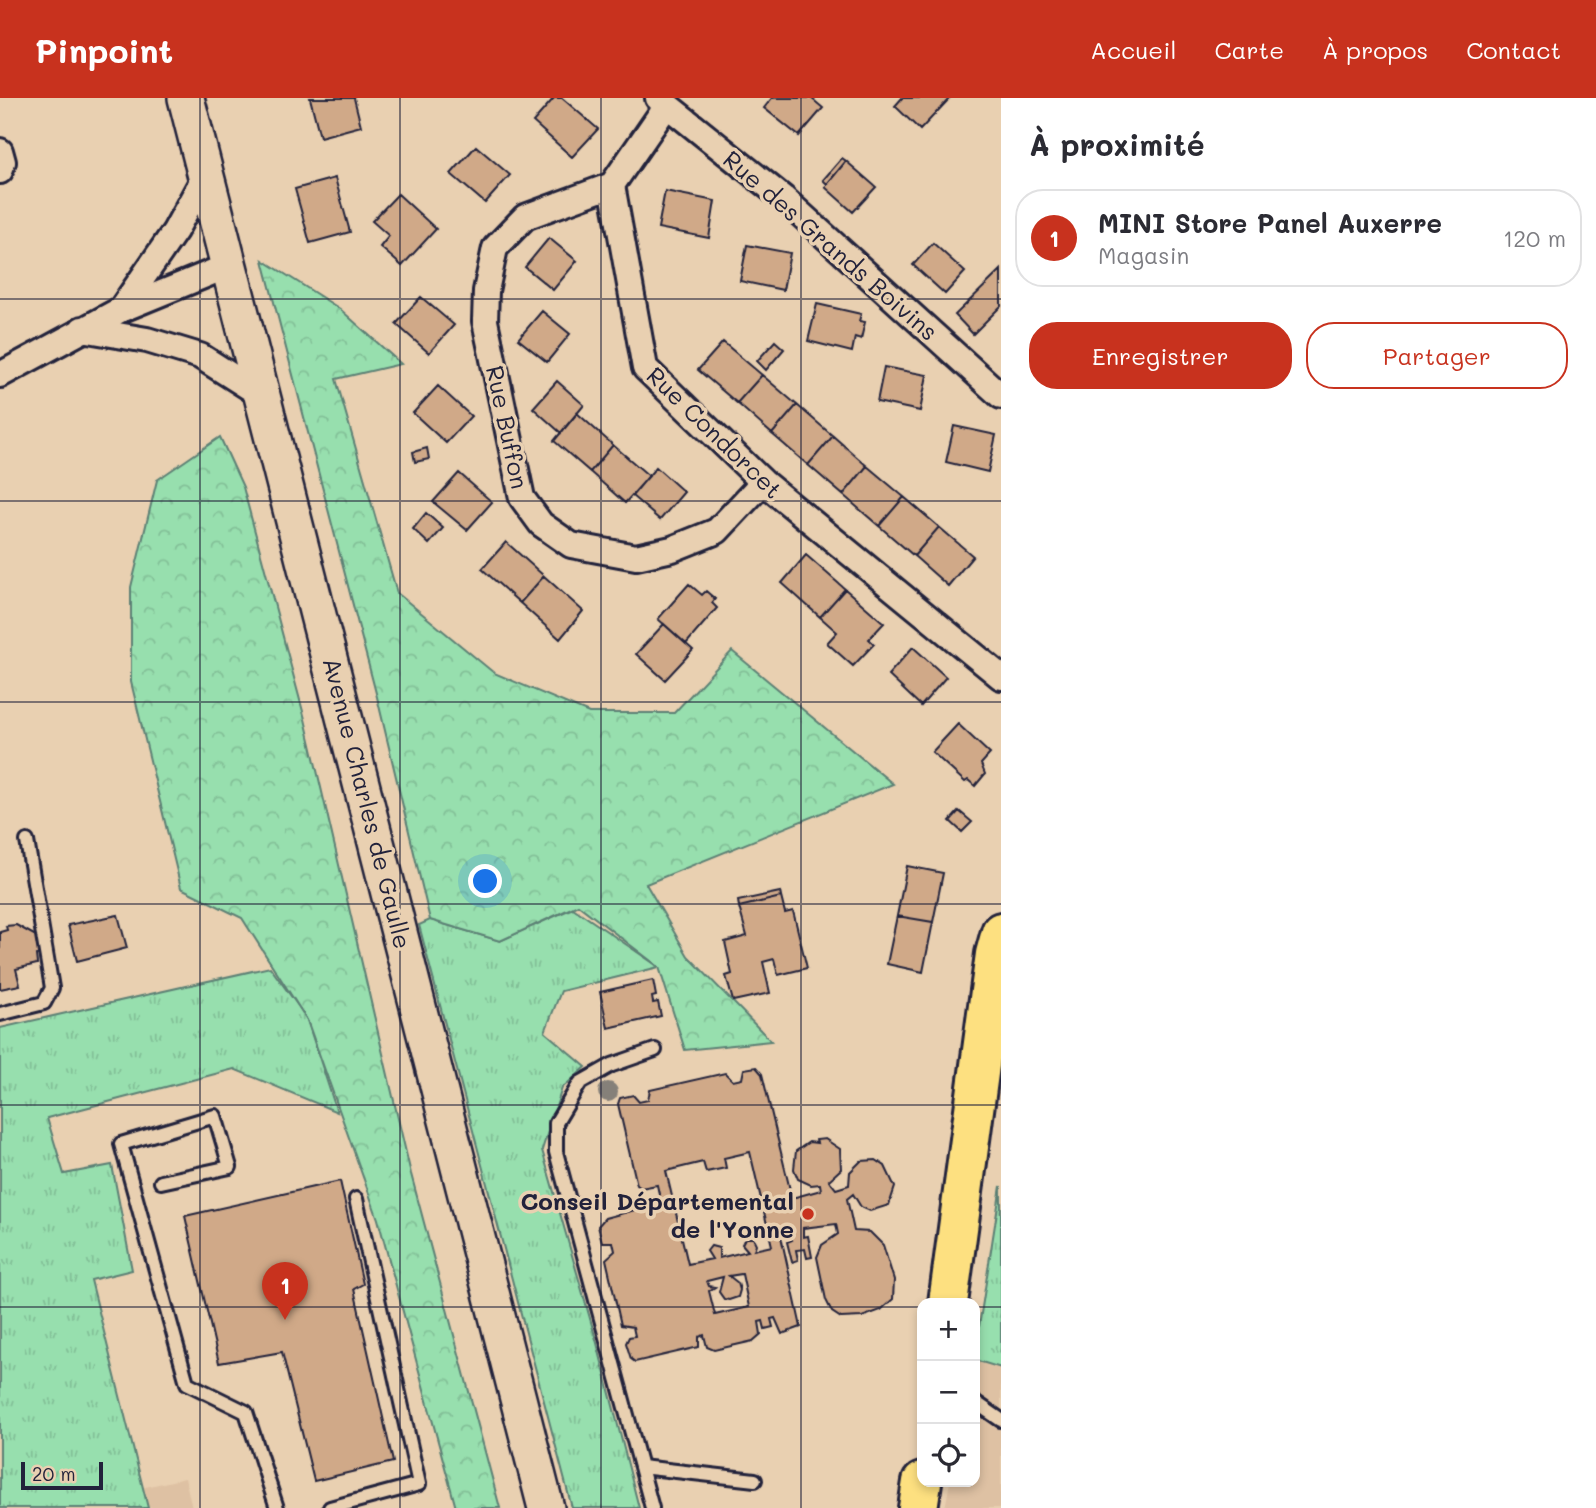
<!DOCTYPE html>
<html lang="fr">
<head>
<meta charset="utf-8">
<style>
	body { margin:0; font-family:Mali,sans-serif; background:#f2f2f3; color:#2b2b33 }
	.controls { position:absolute; right:21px; bottom:21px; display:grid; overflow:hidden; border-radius:14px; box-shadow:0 4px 10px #0003 }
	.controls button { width:63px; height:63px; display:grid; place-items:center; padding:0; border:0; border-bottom:2px solid #e1e1e2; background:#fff; color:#2b2b33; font:35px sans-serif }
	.scale { position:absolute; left:21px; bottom:18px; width:82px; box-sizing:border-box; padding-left:7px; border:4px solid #22223b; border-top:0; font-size:19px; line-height:24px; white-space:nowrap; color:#22223b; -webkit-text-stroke:5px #e9d0b1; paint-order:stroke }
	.you { position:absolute; left:486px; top:784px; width:24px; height:24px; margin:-18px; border:5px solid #fff; border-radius:50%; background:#1a73e8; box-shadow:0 0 0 10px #1a73e833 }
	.badge { display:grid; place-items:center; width:46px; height:46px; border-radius:50%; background:#c8321e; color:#fff; font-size:23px; font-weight:700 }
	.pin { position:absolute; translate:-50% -58px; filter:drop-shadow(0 2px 4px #0008) }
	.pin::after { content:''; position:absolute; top:37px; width:24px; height:21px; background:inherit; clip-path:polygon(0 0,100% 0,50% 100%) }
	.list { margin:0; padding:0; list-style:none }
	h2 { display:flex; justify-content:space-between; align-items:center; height:91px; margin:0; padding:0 28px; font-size:30px }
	h2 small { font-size:23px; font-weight:400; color:#7c7c81 }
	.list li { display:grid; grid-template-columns:46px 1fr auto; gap:21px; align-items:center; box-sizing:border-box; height:98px; margin:0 14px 14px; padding:0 14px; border:2px solid #e1e1e2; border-radius:28px }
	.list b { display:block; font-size:26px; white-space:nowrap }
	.list p { margin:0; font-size:23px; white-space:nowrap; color:#7c7c81 }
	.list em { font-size:23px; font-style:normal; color:#7c7c81 }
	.actions { display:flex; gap:14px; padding:21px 28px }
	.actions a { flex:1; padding:16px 0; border:2px solid #c8321e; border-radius:28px; text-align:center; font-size:24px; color:#c8321e }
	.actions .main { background:#c8321e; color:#fff }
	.icon { flex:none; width:38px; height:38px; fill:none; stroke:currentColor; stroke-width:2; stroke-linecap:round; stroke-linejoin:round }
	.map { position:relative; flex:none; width:1001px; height:1410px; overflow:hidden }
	header { display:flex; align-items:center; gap:42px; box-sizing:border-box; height:98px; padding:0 35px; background:#c8321e; color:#fff }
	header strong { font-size:33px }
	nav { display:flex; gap:38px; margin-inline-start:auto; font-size:24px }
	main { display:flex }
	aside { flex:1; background:#fff }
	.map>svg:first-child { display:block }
	.built { fill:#dec1a3 }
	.grass { fill:url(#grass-tufts); stroke:#5c8074; stroke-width:2 }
	.forest { fill:url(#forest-crowns); stroke:#5c8074; stroke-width:2 }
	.building { fill:#d0a988; stroke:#22223b; stroke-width:2; fill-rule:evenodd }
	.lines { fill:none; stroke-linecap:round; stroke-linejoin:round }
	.lane-casing { stroke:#22223b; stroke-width:18 }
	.street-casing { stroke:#22223b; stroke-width:30 }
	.secondary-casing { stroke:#22223b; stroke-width:40 }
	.primary-casing { stroke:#22223b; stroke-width:44 }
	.lane { stroke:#e9d0b1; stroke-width:12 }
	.street { stroke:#e9d0b1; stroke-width:24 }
	.secondary { stroke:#e9d0b1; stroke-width:35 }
	.primary { stroke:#fde080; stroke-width:38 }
	.tree { fill:#858079 }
	.grid { fill:none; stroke:#22223b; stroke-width:2; stroke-opacity:0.55 }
	.poi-dot { fill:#c8321e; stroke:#e9d0b1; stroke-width:2.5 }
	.labels { text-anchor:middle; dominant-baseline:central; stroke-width:7; stroke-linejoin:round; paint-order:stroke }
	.street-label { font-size:24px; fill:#22223b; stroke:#e9d0b1 }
	.poi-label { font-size:24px; font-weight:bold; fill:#22223b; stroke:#e9d0b1; text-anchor:end }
</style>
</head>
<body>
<header>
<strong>Pinpoint</strong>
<nav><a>Accueil</a><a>Carte</a><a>À propos</a><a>Contact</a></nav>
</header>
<main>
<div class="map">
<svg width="1001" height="1410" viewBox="0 0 1001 1410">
	<defs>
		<pattern id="grass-tufts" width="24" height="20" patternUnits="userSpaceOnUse" patternTransform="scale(1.75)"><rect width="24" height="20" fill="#97dfae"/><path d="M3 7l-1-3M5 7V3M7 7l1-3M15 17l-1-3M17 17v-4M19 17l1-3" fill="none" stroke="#82bf97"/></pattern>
		<pattern id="forest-crowns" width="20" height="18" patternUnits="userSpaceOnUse" patternTransform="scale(1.75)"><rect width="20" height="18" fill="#97dfae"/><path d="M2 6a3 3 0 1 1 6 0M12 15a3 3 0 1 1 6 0" fill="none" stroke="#82bf97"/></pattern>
	</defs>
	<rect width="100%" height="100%" fill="#e9d0b1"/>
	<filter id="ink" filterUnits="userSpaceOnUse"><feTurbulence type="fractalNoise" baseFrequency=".0143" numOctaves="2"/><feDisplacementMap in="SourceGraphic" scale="14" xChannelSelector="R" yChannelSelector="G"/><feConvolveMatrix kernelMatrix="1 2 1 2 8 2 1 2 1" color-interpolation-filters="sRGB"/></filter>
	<g filter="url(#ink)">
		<path class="built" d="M1001 1127V1410H945L950 1384H975V1259Z
			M185 1380 192 1410H53Z"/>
		<path class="grass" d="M573 810 659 869 561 893 545 934 586 969 562 990 542 1052 597 1245 639 1410H572L419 827 430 822 500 843Z
			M270 869 306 919 337 1014 234 971 47 1020 64 1076 112 1067 132 1172 91 1182 148 1410H0V930Z
			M1001 1088V1270L975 1262V1254Z"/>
		<path class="forest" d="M263 162 340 211 401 266 336 281 397 495 494 575 589 615H674L732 553 893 686 646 786 688 858 771 943 685 952 659 869 578 807 500 843 430 822 377 599Z
			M220 339 243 389 305 621 411 1076 500 1410H456L378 1121 307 922 242 820 181 790 131 584V489L157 382Z"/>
		<path class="building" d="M310 0H354L361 28 320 39Z
			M554 0H562L598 31 572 59 533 24Z
			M772 0H811L823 10 799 38 764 10Z
			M902 0H950L920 32 895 8Z
			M476 48 510 77 485 105 451 76Z
			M842 60 846 63 827 86 823 82Z
			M846 63 876 89 853 114 825 89Z
			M335 80 350 134 310 145 295 91Z
			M665 93 715 103 709 140 658 130Z
			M398 96 436 131 402 168 380 149 389 138 372 123Z
			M549 140 577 163 553 192 525 169Z
			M933 145 965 174 945 196 913 167Z
			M747 147 790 155 783 192 740 183Z
			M1001 172V208L973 236 955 217Z
			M421 199 454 227 429 255 396 226Z
			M817 206 861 216 859 223 865 224 861 241 855 239 852 254 808 243Z
			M542 213 570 236 547 264 518 241Z
			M775 243 784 251 766 272 757 263Z
			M723 244 762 277 737 305 698 272Z
			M884 269 927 277 920 313 877 304Z
			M762 277 797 307 772 336 737 305Z
			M557 283 584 307 561 335 533 310Z
			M438 288 471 318 446 345 413 315Z
			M797 307 833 338 808 367 772 336Z
			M577 315 613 347 590 374 554 343Z
			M954 328 996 337 988 374 946 364Z
			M833 338 867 368 843 397 808 367Z
			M613 347 649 378 625 405 590 374Z
			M427 350 429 361 415 364 413 354Z
			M867 368 904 399 879 428 843 397Z
			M656 369 684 394 660 422 632 398Z
			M459 375 492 404 467 432 433 404Z
			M904 399 939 429 914 458 879 428Z
			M426 415 443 430 429 446 413 431Z
			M939 429 973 458 948 488 914 458Z
			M506 444 544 478 520 505 482 471Z
			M806 457 845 491 820 519 782 485Z
			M544 478 583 513 560 541 520 505Z
			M689 486 702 497 706 493 715 501 712 505 717 510 686 546 658 521Z
			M845 491 884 525 869 541 874 546 853 568 827 545 837 534 820 519Z
			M664 526 693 552 665 582 636 556Z
			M913 549 946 579 921 608 888 577Z
			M958 626 990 656 981 666 985 676 975 688 968 682 965 684 932 654Z
			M959 713 972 724 962 734 950 723Z
			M907 768 943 775 933 824 897 818Z
			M780 794 781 799 739 809 738 803Z
			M781 799 785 815 793 813 807 870 778 877 774 861 763 864 770 895 733 903 726 878 732 876 725 844 747 838 739 809Z
			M118 817 127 850 77 863 68 827Z
			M897 818 933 824 923 874 887 866Z
			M16 827 36 838 43 856 36 857 37 866 16 871 20 887 0 891V834L7 832 6 828Z
			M653 882 656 898 652 899 653 905 658 904 661 918 608 930 600 894Z
			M756 969 762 976 792 1100 821 1092 820 1086 811 1087 798 1081 794 1071 796 1053 809 1044 817 1045 816 1042 825 1041 840 1051 841 1071 829 1082 836 1091 849 1087 850 1074 861 1063 876 1062 885 1068 895 1089 889 1107 870 1113 861 1109 853 1096 847 1101 854 1133 870 1134 883 1147 894 1182 893 1201 881 1212 862 1219 841 1220 832 1214 826 1202 817 1159 822 1147 838 1136 836 1126 803 1130V1139L808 1138 812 1159 807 1160 805 1151 796 1152 798 1162 792 1164 787 1144 792 1142 786 1132 780 1134 801 1229 782 1236 775 1220 771 1221 773 1229 765 1231 763 1223 759 1224 761 1236 753 1243 714 1252 707 1249 704 1237 699 1239V1249L635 1264 631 1261 626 1245 629 1239 635 1238 633 1229 621 1227 606 1161 615 1153 613 1144H602L598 1128 605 1120 661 1105 657 1087 641 1090 637 1087 618 1006 620 1000 633 997 639 1004 648 1002 650 992 725 975 733 983 742 981 744 971ZM750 1054 772 1148 754 1152 756 1146 753 1140H745L742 1146 748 1153 719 1160V1150L711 1148 707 1153 712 1161 688 1166 666 1073 703 1064 706 1074 726 1070 724 1060ZM742 1176 749 1209 715 1217 709 1193 715 1189 709 1188 707 1183 723 1179 719 1194 724 1201 729 1202 738 1199 740 1192 738 1185 729 1178Z
			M340 1083 363 1186 354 1191 393 1364 314 1383 282 1254 219 1265 185 1118Z"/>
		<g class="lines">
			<defs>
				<path id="lane" d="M0 916 44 905 52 890 27 743
					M655 952 612 967 580 985 556 1025V1054L641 1369 755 1382
					M161 1084 230 1069 215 1018 121 1046 187 1285 246 1314 277 1410
					M975 1304 1001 1322
					M641 1369 652 1410
					M330 1410 419 1386 356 1101"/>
				<path id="street" d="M658 0 783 100 1001 298
					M667 7 612 87 645 270 763 384 1001 579
					M0 53 3 64 0 73
					M612 87 525 119 495 150 486 193 485 223 522 400 541 426 571 447 636 459 672 451 717 433 763 384
					M121 211 175 133 206 76
					M82 231 147 242 200 258 263 298
					M0 277 120 212 230 167"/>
				<path id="secondary" d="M186 0 546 1410"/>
				<path id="primary" d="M948 1205 995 856 1001 834
					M918 1410 922 1384"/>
			</defs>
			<use href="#lane" class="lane-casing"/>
			<use href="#street" class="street-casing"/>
			<use href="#secondary" class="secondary-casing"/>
			<use href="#primary" class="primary-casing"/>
			<use href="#lane" class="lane"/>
			<use href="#street" class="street"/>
			<use href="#secondary" class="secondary"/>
			<use href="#primary" class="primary"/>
		</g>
		<circle class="tree" cx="608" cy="994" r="10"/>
	</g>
	<path class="grid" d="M200 0V1410M400 0V1410M601 0V1410M801 0V1410M0 201H1001M0 403H1001M0 604H1001M0 806H1001M0 1007H1001M0 1209H922M975 1209H1001"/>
	<circle class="poi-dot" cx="808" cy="1116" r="7"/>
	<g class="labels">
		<g class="street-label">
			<text transform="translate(831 147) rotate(41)">Rue des Grands Boivins</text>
			<text transform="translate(508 329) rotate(78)">Rue Buffon</text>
			<text transform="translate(715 334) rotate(44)">Rue Condorcet</text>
			<text transform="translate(368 705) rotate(76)">Avenue Charles de Gaulle</text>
		</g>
		<g class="poi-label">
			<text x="794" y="1102">Conseil Départemental<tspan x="794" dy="28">de l'Yonne</tspan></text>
		</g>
	</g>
</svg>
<div class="controls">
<button>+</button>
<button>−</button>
<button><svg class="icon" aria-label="locate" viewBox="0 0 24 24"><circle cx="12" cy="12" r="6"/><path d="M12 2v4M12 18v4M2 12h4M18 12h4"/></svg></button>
</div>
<div class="scale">20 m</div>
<div class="you"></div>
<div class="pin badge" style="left:285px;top:1222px">1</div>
</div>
<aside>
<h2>À proximité<small></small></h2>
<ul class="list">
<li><span class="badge">1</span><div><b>MINI Store Panel Auxerre</b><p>Magasin</p></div><em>120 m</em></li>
</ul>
<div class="actions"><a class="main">Enregistrer</a><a>Partager</a></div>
</aside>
</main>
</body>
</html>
